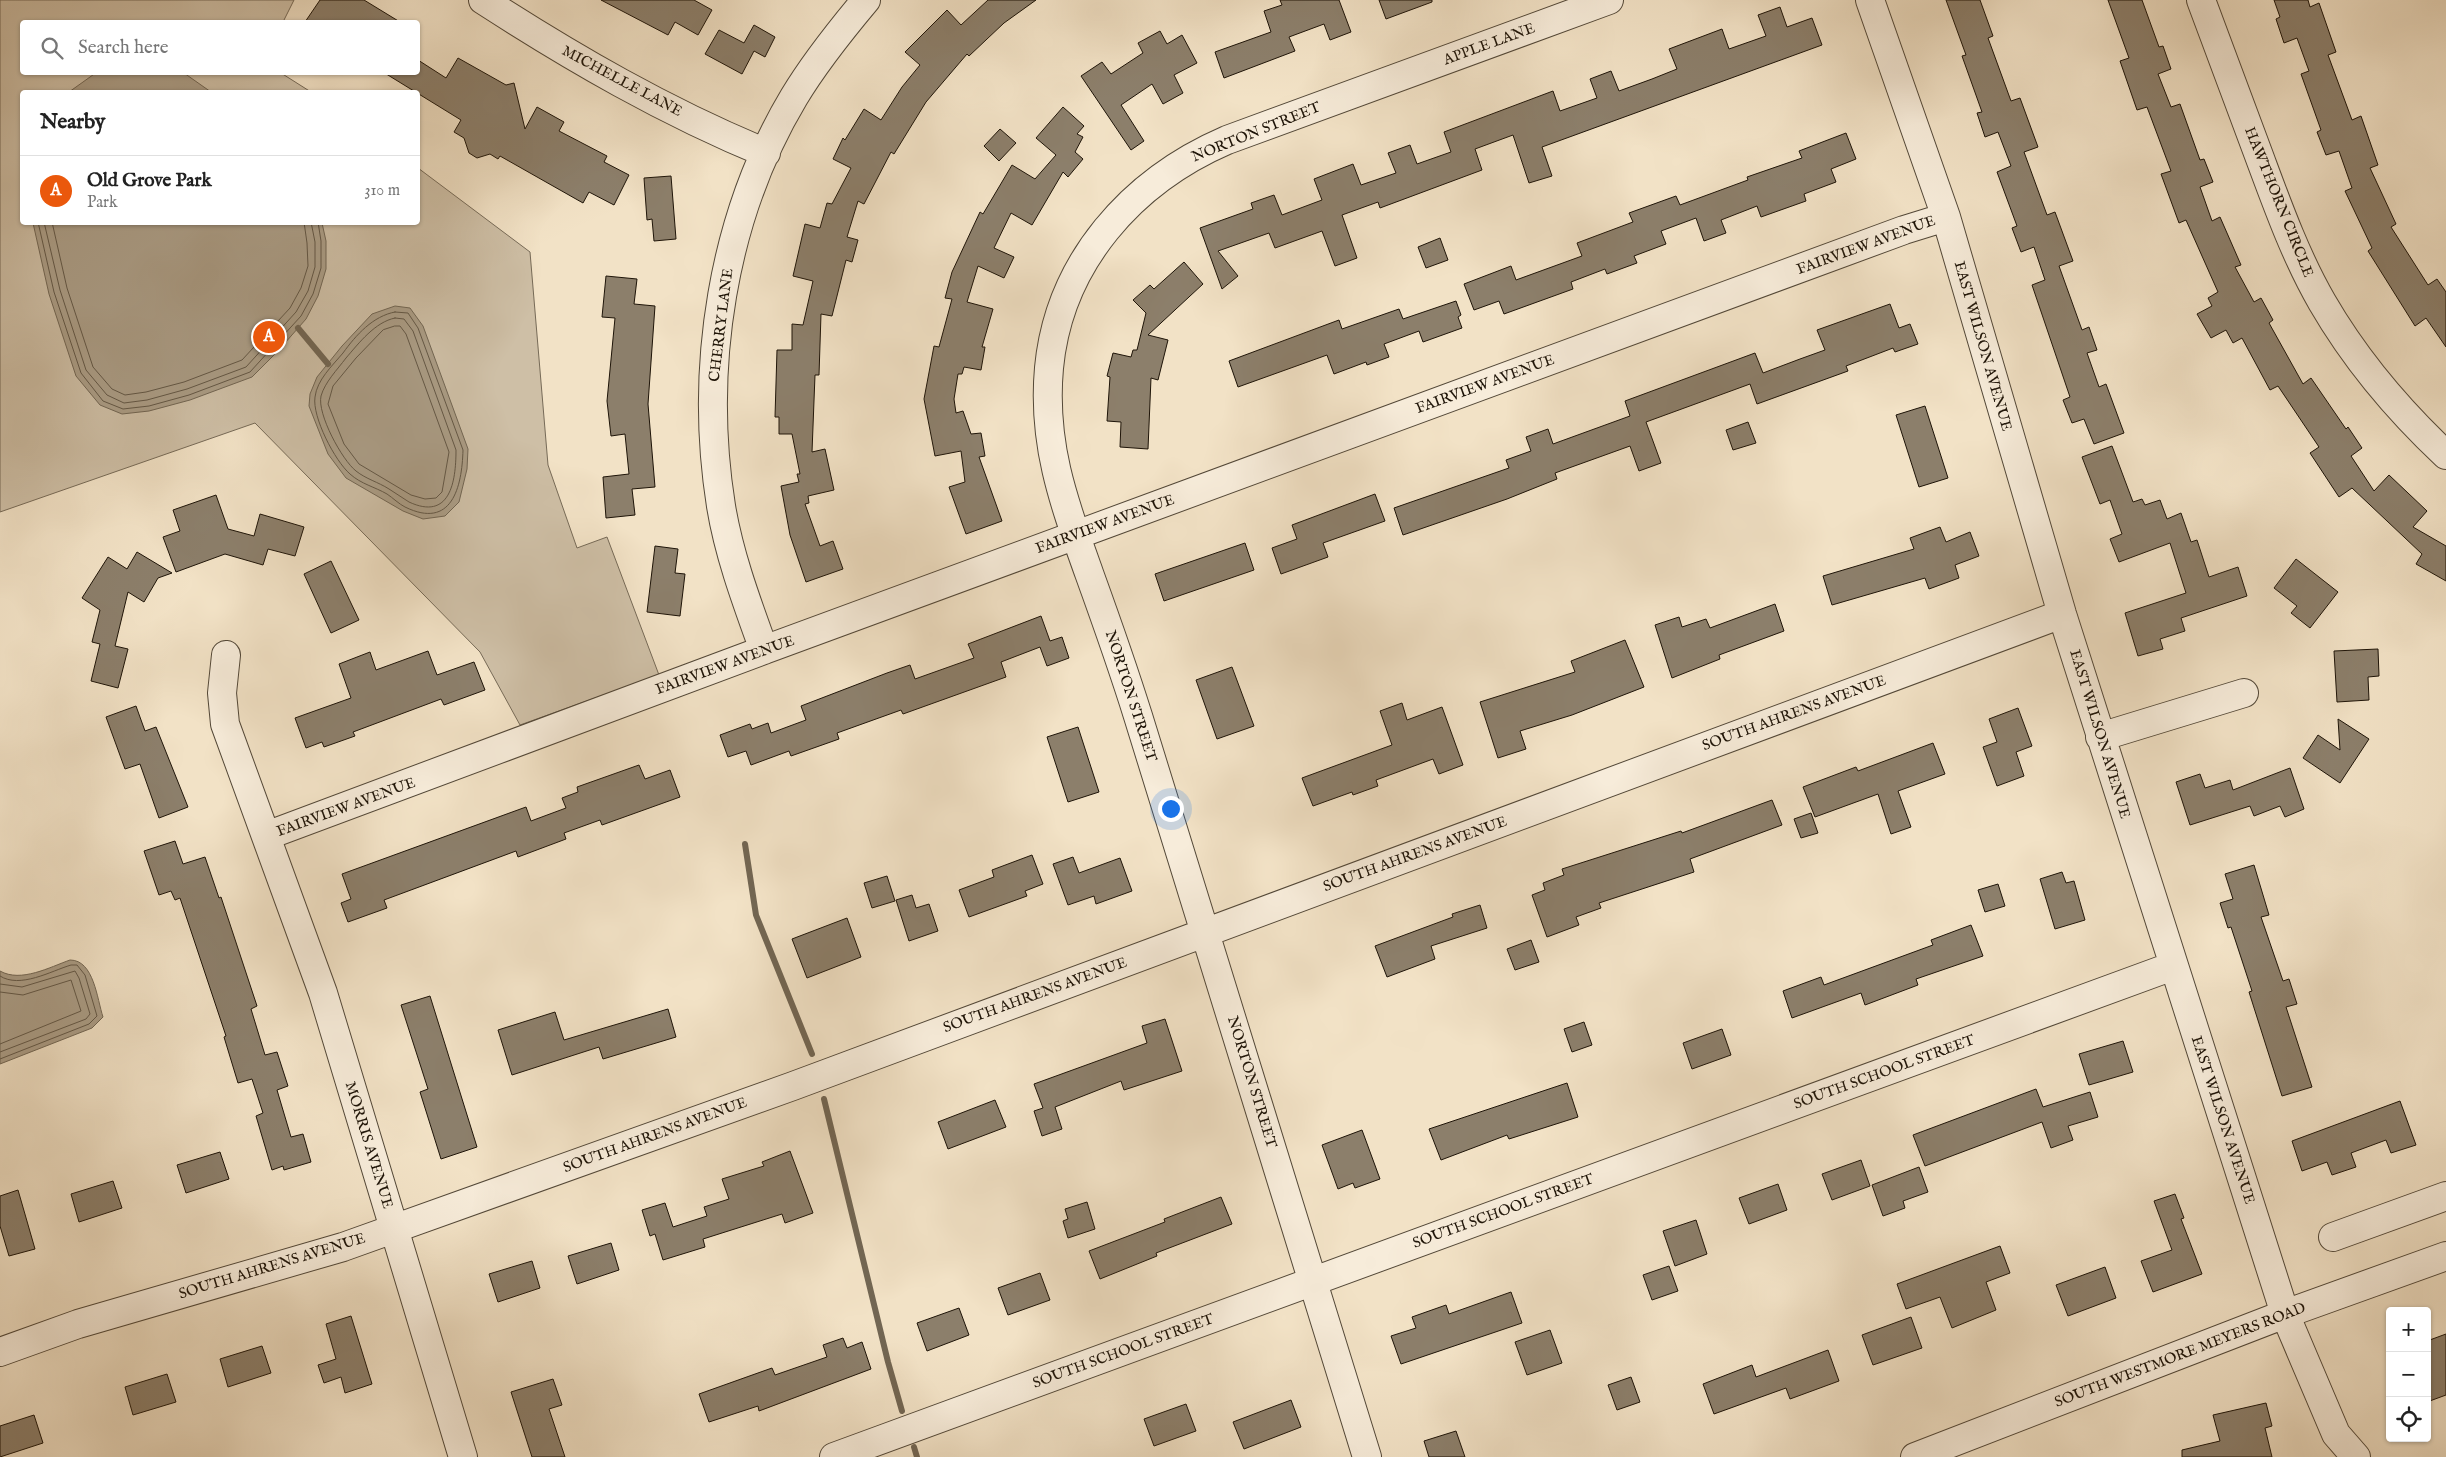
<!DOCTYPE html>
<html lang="en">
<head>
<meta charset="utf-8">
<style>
	body { margin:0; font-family:"IM FELL English",serif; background:#f2f2f2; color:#222 }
	.controls { position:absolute; right:15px; bottom:15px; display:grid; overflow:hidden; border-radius:5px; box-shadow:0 1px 4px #0004 }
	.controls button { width:45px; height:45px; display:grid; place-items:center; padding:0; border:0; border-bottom:1px solid #e0e0e0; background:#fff; color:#222; font:25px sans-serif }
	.you { position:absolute; left:1170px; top:808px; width:18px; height:18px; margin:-12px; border:4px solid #fff; border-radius:50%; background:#1a73e8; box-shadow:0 0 0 8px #1a73e833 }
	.badge { display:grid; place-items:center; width:32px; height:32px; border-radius:50%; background:#ea580c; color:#fff; font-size:16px; font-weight:700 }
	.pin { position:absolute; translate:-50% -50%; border:2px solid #fff; box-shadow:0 1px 5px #0006 }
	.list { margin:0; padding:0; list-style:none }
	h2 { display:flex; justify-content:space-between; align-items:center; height:65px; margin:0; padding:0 20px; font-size:21px }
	h2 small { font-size:16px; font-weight:400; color:#767676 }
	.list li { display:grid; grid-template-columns:32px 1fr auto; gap:15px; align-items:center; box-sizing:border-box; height:70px; padding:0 20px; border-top:1px solid #e0e0e0 }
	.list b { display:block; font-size:19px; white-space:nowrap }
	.list p { margin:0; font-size:16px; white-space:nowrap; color:#767676 }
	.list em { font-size:16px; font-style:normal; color:#767676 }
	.icon { flex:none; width:28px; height:28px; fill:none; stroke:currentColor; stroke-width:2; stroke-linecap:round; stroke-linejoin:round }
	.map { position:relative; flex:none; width:2446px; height:1457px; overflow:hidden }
	.search { position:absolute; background:#fff; box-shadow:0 1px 4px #0004; left:20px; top:20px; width:400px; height:55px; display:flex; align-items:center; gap:12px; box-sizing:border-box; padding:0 18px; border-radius:5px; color:#767676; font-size:19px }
	.panel { position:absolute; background:#fff; box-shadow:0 1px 4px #0004; left:20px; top:90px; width:400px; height:135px; border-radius:5px }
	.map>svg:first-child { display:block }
	.green { fill:#cebfa6; stroke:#766a57 }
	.water { fill:#aa9c85; stroke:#726653 }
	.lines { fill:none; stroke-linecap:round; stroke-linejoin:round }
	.shore { stroke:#645846; stroke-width:1 }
	.stream { stroke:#726653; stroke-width:6 }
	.building { fill:#8c7f6b; stroke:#1e1408 }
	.minor-casing { stroke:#534838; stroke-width:30 }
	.minor { stroke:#f7ecda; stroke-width:28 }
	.labels { text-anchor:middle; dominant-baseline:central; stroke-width:4; stroke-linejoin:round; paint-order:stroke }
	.street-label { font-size:15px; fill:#1e1408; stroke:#f7ecda }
</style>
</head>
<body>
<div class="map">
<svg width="2446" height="1457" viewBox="0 0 2446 1457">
	<rect width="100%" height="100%" fill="#f2e2c6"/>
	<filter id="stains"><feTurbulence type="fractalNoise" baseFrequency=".004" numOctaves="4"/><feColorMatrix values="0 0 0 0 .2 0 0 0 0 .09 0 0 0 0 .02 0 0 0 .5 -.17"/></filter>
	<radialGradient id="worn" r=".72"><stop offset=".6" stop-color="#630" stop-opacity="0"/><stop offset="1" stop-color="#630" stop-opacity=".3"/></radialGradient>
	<path class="green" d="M0 0H294L283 22H22V72L281 73 311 92H22V222H418V168L530 252 548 465 577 548 607 537 659 675 520 725 480 652 255 423 0 512Z"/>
	<path class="water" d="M97 72 184 73 211 92H69Z
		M33 223H322L326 241V269L318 296 306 319 277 352 252 377 190 400 149 411 122 414 100 405 76 376 49 294Z
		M395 306 410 308 423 326 468 449 467 469 459 502 445 516 423 519 403 511 346 478 328 454 309 406 310 394 317 377 342 346 372 314Z
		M70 960C94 960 97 999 103 1017L92 1028 0 1064V971C21 983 50 967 70 960Z"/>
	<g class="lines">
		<path class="shore" d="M38 222 54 292 81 373 103 401 123 409 149 406 189 395 250 372 301 316 313 294 321 268V241L318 222
			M44 222 60 290 86 370 107 395 124 403 147 400 187 389 246 367 296 312 308 291 315 267V242L311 222
			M52 222 67 288 93 367 112 389 125 395 146 392 184 382 242 360 290 308 301 288 308 266 307 243 304 222
			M395 312 408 313 418 328 463 450C462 487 452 530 405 507 399 504 393 498 387 494 375 487 361 484 350 474 335 461 312 417 315 397 317 380 332 366 343 353 356 335 373 316 395 312Z
			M395 318 404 319 413 331 456 450C456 482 450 521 409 502 402 498 396 493 389 489 378 482 366 479 356 471 342 460 317 414 321 396 325 382 337 370 346 358 359 343 375 322 395 318Z
			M395 326H400L406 334 449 452 442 492 436 498 425 499 411 495 359 464 344 444 328 404 333 386 356 358 383 330Z
			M0 976C20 989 51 971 71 965H77L85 975 97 1016 89 1024 0 1059
			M0 984 22 987 75 971 79 978 90 1014 86 1019 0 1052
			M0 992 23 995 71 980 81 1011 0 1044"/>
		<path class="stream" d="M298 328 328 364
			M745 844 756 915 812 1054
			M824 1099 888 1362 902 1411
			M914 1447 917 1457"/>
	</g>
	<path class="building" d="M320 0H364L400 22H305Z
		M601 0H694L712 10 698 35 675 22 668 35Z
		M988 0H1036L1004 23 969 56 967 54 926 102 894 154 891 152 864 204 858 201 847 237 858 240 852 262 846 260 832 316 821 314 819 375H815L812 452 825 449 834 490 808 496 809 503 805 504 820 546 833 541 843 569 806 582 790 535 781 486 799 482 797 474H800L792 434H779V417H775L777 350H792V324L803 325 813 281 793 276 805 224 820 228 827 203 832 204 851 168 833 159 843 138 845 140 864 109 881 120 902 87 920 65 905 52 947 10 961 25Z
		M1280 0H1339L1351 32 1330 40 1324 24 1289 37 1295 51 1224 78 1215 52 1271 32 1264 11 1282 5Z
		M1379 0H1432V2L1386 19Z
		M1946 0H1980L1993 36 1988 38 2011 101 2020 98 2038 147 2024 152 2047 215 2055 212 2073 261 2059 266 2082 330 2089 327 2097 350 2087 353 2099 387 2106 384 2124 433 2094 444 2084 419 2072 423 2063 400 2070 397 2032 285 2045 280 2034 247 2021 252 2012 228 2017 226 1997 172 2011 166 1998 132 1985 137 1977 113 1982 112 1962 56 1966 55Z
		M2108 0H2142L2159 47 2163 46 2171 69 2158 74 2171 107 2180 104 2200 160 2204 159 2213 182 2200 187 2212 221 2220 217 2241 265 2235 267 2254 302 2261 298 2273 320 2269 323 2303 384 2311 378 2346 429 2348 427 2362 448 2351 456 2374 491 2389 475 2427 511 2413 527 2446 546V581L2416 564 2422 554 2352 488 2339 497 2310 453 2319 447 2278 386 2270 390 2242 338 2233 343 2226 330 2211 338 2197 314 2212 306 2208 298 2218 292 2186 220 2179 223 2161 174 2171 171 2147 107 2137 110 2120 61 2129 58Z
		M2274 0H2308L2310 7 2319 3 2336 52 2328 55 2352 120 2361 116 2378 165 2370 168 2396 224 2391 227 2428 285 2437 279 2446 292V347L2426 318 2415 326 2368 251 2372 248 2345 191 2352 188 2339 151 2326 155 2317 132 2321 130 2301 74 2309 71 2297 38 2284 43 2276 19 2280 17Z
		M1780 7 1787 27 1812 18 1822 45 1542 147 1552 176 1529 183 1513 135 1475 149 1482 170 1380 208 1378 202 1342 215 1357 258 1335 266 1322 231 1275 248 1269 233 1218 251 1238 276 1222 289 1200 228 1253 209 1251 203 1274 195 1282 215 1322 200 1314 179 1353 164 1361 185 1396 173 1388 153 1410 145 1417 164 1451 152 1444 132 1553 91 1560 111 1597 98 1590 79 1611 71 1619 91 1652 79 1677 69 1669 49 1722 29 1729 49 1766 36 1758 15Z
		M754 25 775 37 765 57 754 51 742 74 705 54 719 30 744 43Z
		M1160 31 1167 44 1182 35 1197 63 1174 75 1183 93 1163 104 1152 84 1121 105 1144 141 1131 150 1081 76 1102 62 1111 74 1143 53 1138 43Z
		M458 58 506 85 514 83 525 129 537 107 564 122 559 131 607 156 604 162 629 175 614 205 589 192 583 203 500 156 498 159 490 154 477 158 469 153 464 138 454 132 461 120 383 72H418V60L446 78Z
		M1063 107 1084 126 1077 134 1083 137 1075 152 1083 159 1068 177 1063 172 1032 225 1011 213 994 248 1014 257 1004 278 978 266 967 302 993 309 982 347H985L981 370 964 367 962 374H958L954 399 956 413 963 411 971 434 981 433 985 456 979 457 1002 521 966 534 949 487 965 482 961 451 935 456 924 399 934 346 939 347 952 299 945 298 952 272 980 212 983 214 1012 165 1035 179 1056 155 1036 138Z
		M1000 129 1016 143 999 161 984 146Z
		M1846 133 1856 159 1831 169 1836 182 1804 194 1806 201 1761 217 1757 206 1721 220 1726 233 1704 241 1696 218 1661 231 1666 244 1634 256 1637 263 1607 274 1605 269 1571 282 1573 289 1504 314 1499 301 1474 310 1464 284 1511 266 1516 280 1582 256 1577 243 1633 222 1629 213 1676 196 1680 205 1748 180 1747 177 1802 158 1799 151Z
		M671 176 676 239 654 241 652 219 647 220 644 178Z
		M1440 238 1448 260 1426 268 1418 247Z
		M1184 262 1203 284 1148 335 1168 340 1158 380 1151 378 1148 449 1120 447 1121 422 1107 421 1110 377 1107 376 1113 353 1131 357 1133 350H1137L1146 313 1133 300 1150 285 1154 289Z
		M606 276 637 279 634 304 655 306 648 404 655 487 632 489 635 515 606 518 603 477 629 474 625 434 611 436 607 401 615 318 602 317Z
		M1456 301 1461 315 1458 317 1462 328 1423 342 1419 331 1384 344 1389 357 1367 365 1366 362 1334 374 1327 355 1238 387 1229 361 1339 320 1342 329 1399 309 1403 319Z
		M1890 304 1899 328 1910 324 1918 344 1895 352 1893 348 1846 366 1848 371 1757 404 1750 384 1646 422 1661 463 1639 471 1630 446 1555 473 1557 479 1507 499 1403 535 1394 508 1509 468 1506 460 1531 451 1526 437 1548 429 1553 444 1630 416 1625 401 1755 353 1763 373 1800 359 1825 350 1817 330Z
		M1925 406 1948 478 1919 487 1896 415Z
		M1748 422 1756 443 1733 450 1726 430Z
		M2112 446 2133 502 2142 499 2145 505 2160 500 2167 519 2181 513 2191 542 2197 540 2209 577 2238 567 2247 596 2181 618 2185 631 2160 639 2163 649 2138 656 2125 613 2186 593 2170 543 2119 562 2110 539 2122 534 2110 500 2100 504 2082 457Z
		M1375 494 1385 521 1323 543 1328 557 1281 574 1272 548 1297 539 1292 525Z
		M216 495 228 529 254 536 260 514 304 527 295 556 268 549 263 565 225 554 176 572 163 537 180 531 173 510Z
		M1940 527 1946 542 1970 532 1979 556 1955 565 1959 578 1929 589 1925 578 1832 605 1823 576 1914 549 1910 538Z
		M1245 543 1254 570 1164 601 1155 574Z
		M655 546 678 549 675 573 685 574 680 616 647 612Z
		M137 552 172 573 158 578 144 602 128 592 115 646 128 649 118 688 91 681 100 644 92 642 100 610 82 598 108 557 127 569Z
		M2296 559 2338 592 2310 628 2291 613 2297 606 2274 588Z
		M331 561 359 620 331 633 304 574Z
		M1775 604 1784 631 1719 655 1720 659 1672 678 1655 625 1679 617 1682 627 1706 619 1710 628Z
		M1041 616 1050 641 1062 637 1069 658 1047 666 1040 647 1001 662 1006 677 903 714 901 710 837 733 839 739 791 756 789 751 751 765 746 751 728 757 720 735 750 724 752 729 768 723 771 733 806 720 801 706 887 673 910 665 915 679 974 658 968 644Z
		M1625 640 1644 687 1572 715 1520 731 1526 749 1498 758 1480 702 1575 672 1571 661Z
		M2378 649 2379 676 2368 677 2369 700 2337 702 2334 651Z
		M428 651 437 675 474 662 485 690 444 705 441 699 353 732 355 736 324 747 322 742 306 748 295 718 351 698 339 664 370 652 376 670Z
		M1232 667 1254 726 1217 739 1196 680Z
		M1402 703 1407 720 1442 707 1463 765 1439 774 1433 759 1376 780 1378 786 1353 795 1352 792 1313 806 1302 778 1392 745 1380 711Z
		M136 706 145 731 156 727 188 807 159 818 140 764 125 769 106 717Z
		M2018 708 2032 746 2016 752 2024 776 1997 786 1983 747 1997 742 1989 719Z
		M2338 719 2369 739 2340 783 2303 758 2318 735 2340 750Z
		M1078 727 1099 792 1068 802 1047 737Z
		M1933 743 1945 774 1898 791 1911 827 1891 834 1878 794 1815 817 1803 787 1856 767 1858 771Z
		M639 765 645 779 670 770 680 797 602 825 600 820 564 833 566 839 518 857 516 851 384 900 387 908 348 922 341 903 351 899 342 874 526 807 531 821 566 808 562 798 578 792 577 787Z
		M2290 768 2304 809 2285 817 2280 806 2254 816 2250 806 2190 825 2176 782 2200 774 2205 788 2230 780 2233 790Z
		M1772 800 1782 825 1690 859 1694 872 1599 903 1601 908 1576 917 1579 925 1547 937 1532 895 1545 890 1543 883 1564 875 1562 869 1681 831 1682 833Z
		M1811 813 1818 833 1801 838 1794 819Z
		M175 841 183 864 205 857 219 898 221 897 257 1006 251 1009 265 1055 277 1052 288 1086 277 1090 291 1137 303 1134 311 1162 284 1170 283 1166 272 1170 256 1116 263 1113 252 1079 238 1083 224 1037 226 1036 180 898 175 900 171 891 159 895 144 851Z
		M1032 855 1043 884 1025 891 1027 896 969 917 959 890 994 877 992 870Z
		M1073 857 1079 873 1120 858 1132 891 1096 904 1094 896 1068 905 1053 864Z
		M2254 865 2269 915 2261 917 2283 981 2289 979 2297 1004 2286 1007 2312 1087 2282 1096 2249 992 2252 991 2231 927 2228 928 2220 903 2233 899 2225 874Z
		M2062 872 2066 883 2074 881 2085 920 2055 929 2040 879Z
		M887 876 895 901 872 908 864 883Z
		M1998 884 2005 906 1985 912 1978 890Z
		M912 895 916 908 929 904 938 931 909 941 896 900Z
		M1480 905 1487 928 1431 946 1435 959 1387 977 1375 946 1453 917 1452 914Z
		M847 918 861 957 807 978 792 939Z
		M1971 925 1983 956 1916 979 1918 985 1865 1005 1861 993 1792 1018 1783 991 1821 977 1824 985 1933 945 1931 940Z
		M1531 940 1539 962 1515 970 1507 949Z
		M430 996 477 1147 441 1159 420 1092 428 1089 401 1005Z
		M668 1009 676 1037 603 1059 599 1047 512 1075 498 1030 555 1012 564 1040Z
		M1165 1019 1182 1071 1124 1090 1121 1081 1055 1107 1062 1129 1042 1136 1034 1111 1043 1108 1034 1084 1147 1043 1142 1026Z
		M1584 1022 1592 1045 1572 1052 1564 1029Z
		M1722 1029 1731 1055 1692 1069 1683 1043Z
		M2123 1041 2133 1072 2089 1085 2079 1054Z
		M1567 1083 1578 1117 1509 1139 1507 1135 1441 1160 1429 1129Z
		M2036 1089 2043 1107 2090 1092 2098 1117 2068 1126 2073 1140 2051 1148 2042 1122 1925 1166 1913 1135Z
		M995 1100 1006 1127 948 1149 938 1122Z
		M2400 1101 2416 1145 2391 1153 2386 1140 2351 1153 2356 1167 2332 1175 2327 1162 2302 1171 2292 1141Z
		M1362 1130 1380 1179 1355 1188 1353 1183 1338 1189 1322 1145Z
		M790 1151 813 1213 785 1223 782 1214 703 1239 705 1247 663 1260 655 1234 650 1236 642 1210 665 1203 673 1227 707 1216 704 1207 729 1199 722 1179 764 1166 762 1162Z
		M220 1152 229 1179 186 1193 177 1165Z
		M1861 1160 1870 1186 1832 1200 1822 1174Z
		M1919 1167 1928 1192 1903 1201 1905 1208 1883 1216 1872 1185Z
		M113 1181 122 1208 79 1222 71 1194Z
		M1778 1184 1787 1210 1749 1224 1739 1198Z
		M18 1190 35 1249 9 1256 0 1226V1196Z
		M2175 1194 2184 1218 2181 1219 2202 1274 2153 1292 2141 1261 2172 1250 2154 1201Z
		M1221 1197 1232 1224 1156 1253 1157 1256 1100 1279 1089 1251 1165 1222 1164 1219Z
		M1087 1202 1095 1229 1068 1238 1063 1221 1068 1219 1065 1209Z
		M1696 1220 1707 1254 1675 1266 1663 1231Z
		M611 1243 619 1270 577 1284 568 1256Z
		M2000 1246 2010 1273 1986 1282 1996 1310 1952 1328 1940 1297 1906 1309 1897 1284Z
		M532 1261 540 1288 498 1302 489 1274Z
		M1669 1266 1678 1291 1652 1300 1643 1275Z
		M2105 1267 2116 1298 2068 1316 2056 1285Z
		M1040 1273 1050 1300 1008 1315 998 1288Z
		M1511 1292 1522 1323 1401 1364 1391 1336 1416 1328 1412 1317 1446 1305 1449 1314Z
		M959 1308 969 1335 927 1351 917 1323Z
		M351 1316 372 1384 345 1393 341 1377 324 1383 318 1365 336 1359 326 1324Z
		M1911 1317 1922 1348 1873 1365 1862 1335Z
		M1550 1330 1562 1363 1527 1375 1515 1342Z
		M2446 1334V1395L2427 1402V1341Z
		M843 1338 847 1348 862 1342 871 1369 759 1411 758 1406 709 1422 699 1394 772 1368 775 1375 827 1357 823 1345Z
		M262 1346 271 1373 228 1387 220 1359Z
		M1828 1350 1839 1381 1790 1399 1786 1388 1714 1414 1703 1384 1752 1365 1756 1377Z
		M167 1374 176 1402 133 1415 125 1387Z
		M1631 1377 1640 1402 1617 1410 1608 1385Z
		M553 1379 562 1405 549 1409 565 1457H532L511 1392Z
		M1291 1400 1301 1427 1244 1449 1233 1422Z
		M2266 1403 2272 1426 2265 1428 2272 1457H2182V1450L2220 1441 2213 1415Z
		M1186 1404 1196 1431 1154 1446 1144 1419Z
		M34 1415 43 1443 0 1457V1426Z
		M1456 1431 1465 1457H1429L1424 1441Z"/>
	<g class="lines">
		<defs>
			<path id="minor" d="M483 0C573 58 666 112 766 153
				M1870 0 1946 217 2062 614 2285 1314 2336 1434 2356 1457
				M2201 0C2220 51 2239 102 2258 153 2277 204 2295 255 2322 302 2355 359 2398 410 2446 455
				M764 650C747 603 729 555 721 506 699 368 722 217 794 97 815 62 840 31 866 0
				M226 655 222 693 225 724 323 993 463 1457
				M2100 737 2244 693
				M266 836 764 650 1904 230 1946 217
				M2333 1237 2446 1196
				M0 1352 78 1324 343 1247 793 1086 2062 614
				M834 1457 2173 966
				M1367 1457C1292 1210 1216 963 1138 716 1123 668 1106 620 1089 573 1064 503 1042 444 1049 368 1059 262 1132 181 1227 140L1609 0
				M1915 1457 2285 1314 2446 1256"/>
		</defs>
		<use href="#minor" class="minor-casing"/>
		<use href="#minor" class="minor"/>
	</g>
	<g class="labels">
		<g class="street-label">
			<text transform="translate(1489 44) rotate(-20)">APPLE LANE</text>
			<text transform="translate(622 81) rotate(28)">MICHELLE LANE</text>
			<text transform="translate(1256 132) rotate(-22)">NORTON STREET</text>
			<text transform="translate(2279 202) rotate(68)">HAWTHORN CIRCLE</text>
			<text transform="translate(1866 245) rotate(-20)">FAIRVIEW AVENUE</text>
			<text transform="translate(721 325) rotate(-83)">CHERRY LANE</text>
			<text transform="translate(1983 346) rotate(74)">EAST WILSON AVENUE</text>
			<text transform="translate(1485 384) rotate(-20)">FAIRVIEW AVENUE</text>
			<text transform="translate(1105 524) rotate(-20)">FAIRVIEW AVENUE</text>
			<text transform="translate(725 665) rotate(-20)">FAIRVIEW AVENUE</text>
			<text transform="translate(1131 696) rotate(72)">NORTON STREET</text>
			<text transform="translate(1794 713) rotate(-20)">SOUTH AHRENS AVENUE</text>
			<text transform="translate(2100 734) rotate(73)">EAST WILSON AVENUE</text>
			<text transform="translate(346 807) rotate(-20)">FAIRVIEW AVENUE</text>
			<text transform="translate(1415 854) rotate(-20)">SOUTH AHRENS AVENUE</text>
			<text transform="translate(1035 995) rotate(-20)">SOUTH AHRENS AVENUE</text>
			<text transform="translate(1884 1072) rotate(-20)">SOUTH SCHOOL STREET</text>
			<text transform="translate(1252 1082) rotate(73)">NORTON STREET</text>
			<text transform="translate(2223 1120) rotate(72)">EAST WILSON AVENUE</text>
			<text transform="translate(655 1135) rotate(-20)">SOUTH AHRENS AVENUE</text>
			<text transform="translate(369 1145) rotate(73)">MORRIS AVENUE</text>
			<text transform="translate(1503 1211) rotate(-20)">SOUTH SCHOOL STREET</text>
			<text transform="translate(272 1266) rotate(-17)">SOUTH AHRENS AVENUE</text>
			<text transform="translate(1123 1351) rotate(-20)">SOUTH SCHOOL STREET</text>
			<text transform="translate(2180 1355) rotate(-21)">SOUTH WESTMORE MEYERS ROAD</text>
		</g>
	</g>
	<rect width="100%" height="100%" filter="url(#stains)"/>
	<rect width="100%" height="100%" fill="url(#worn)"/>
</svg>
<div class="controls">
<button>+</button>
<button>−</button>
<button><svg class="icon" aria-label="locate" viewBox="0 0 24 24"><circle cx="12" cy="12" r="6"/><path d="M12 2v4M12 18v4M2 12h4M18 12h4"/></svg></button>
</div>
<div class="you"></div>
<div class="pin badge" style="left:269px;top:337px">A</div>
<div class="search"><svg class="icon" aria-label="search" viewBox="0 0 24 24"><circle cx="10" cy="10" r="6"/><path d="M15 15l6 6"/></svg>Search here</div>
<section class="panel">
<h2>Nearby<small></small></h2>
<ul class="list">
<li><span class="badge">A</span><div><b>Old Grove Park</b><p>Park</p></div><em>310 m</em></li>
</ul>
</section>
</div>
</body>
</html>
